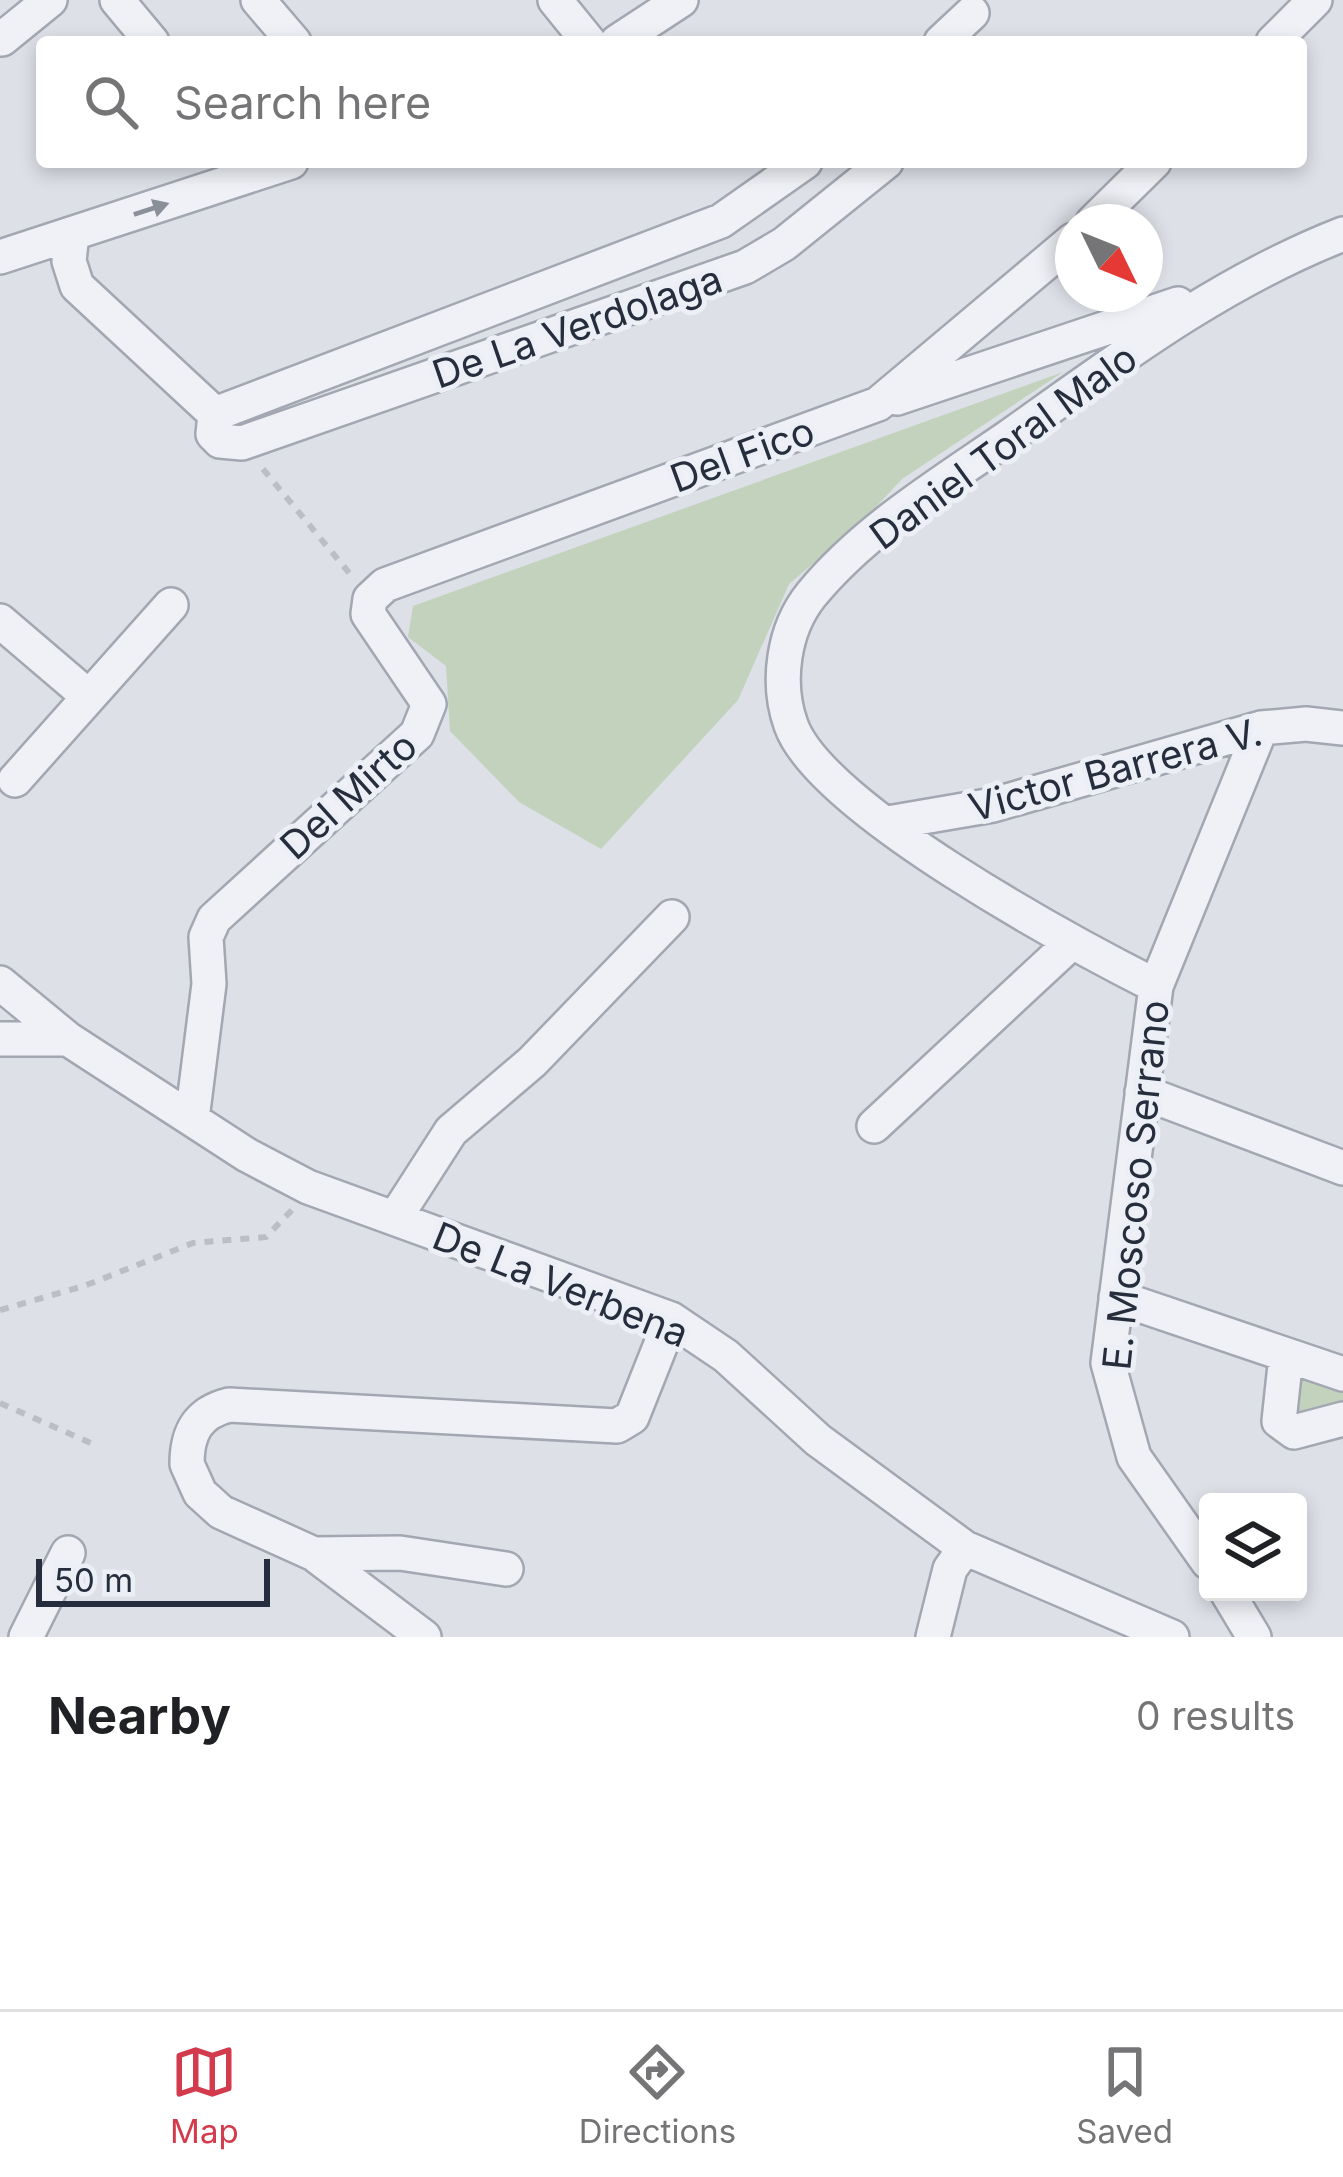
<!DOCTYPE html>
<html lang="en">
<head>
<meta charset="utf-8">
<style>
	body { margin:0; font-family:Inter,sans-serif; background:#f6f6f6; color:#202124 }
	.controls { position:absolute; right:36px; bottom:36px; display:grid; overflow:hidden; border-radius:12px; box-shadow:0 6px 18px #0003 }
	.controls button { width:108px; height:108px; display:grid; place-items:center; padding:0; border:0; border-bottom:3px solid #e0e0e0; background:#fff; color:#202124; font:60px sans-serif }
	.compass { position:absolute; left:1055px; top:204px; width:108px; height:108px; border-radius:50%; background:#fff; box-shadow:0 6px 18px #0003; rotate:133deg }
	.scale { position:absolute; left:36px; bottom:30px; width:234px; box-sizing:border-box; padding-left:12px; border:6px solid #262e3e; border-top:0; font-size:33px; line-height:42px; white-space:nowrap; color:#262e3e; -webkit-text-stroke:9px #eceff5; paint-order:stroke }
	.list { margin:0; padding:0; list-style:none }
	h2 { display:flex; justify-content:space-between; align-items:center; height:156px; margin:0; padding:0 48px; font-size:51px }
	h2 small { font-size:39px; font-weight:400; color:#757577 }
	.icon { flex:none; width:66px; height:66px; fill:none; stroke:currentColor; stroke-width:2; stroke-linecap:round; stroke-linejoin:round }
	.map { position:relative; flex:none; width:1343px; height:1637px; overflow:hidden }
	.search { position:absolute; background:#fff; box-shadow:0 6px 18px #0003; left:36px; right:36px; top:36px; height:132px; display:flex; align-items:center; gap:30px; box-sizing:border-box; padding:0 42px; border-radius:12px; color:#757577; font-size:45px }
	.sheet { height:372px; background:#fff }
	nav { display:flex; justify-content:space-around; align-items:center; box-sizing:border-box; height:168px; border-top:3px solid #e0e0e0; background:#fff; font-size:33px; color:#757577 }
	nav a { display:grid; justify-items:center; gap:6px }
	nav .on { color:#d33b4c }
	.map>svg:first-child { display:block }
	.green { fill:#c2d2bd }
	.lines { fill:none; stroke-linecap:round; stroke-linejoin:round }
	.street-casing { stroke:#a2a7b1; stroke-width:38 }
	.path { stroke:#bbbec6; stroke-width:6; stroke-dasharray:9 9; stroke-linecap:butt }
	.street { stroke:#eff1f6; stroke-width:33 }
	.oneway { fill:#8a909a }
	.labels { text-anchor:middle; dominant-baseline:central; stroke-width:10; stroke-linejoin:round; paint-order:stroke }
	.street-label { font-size:39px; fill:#262e3e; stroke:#eceff5 }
</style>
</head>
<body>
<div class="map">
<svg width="1343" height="1637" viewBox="0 0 1343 1637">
	<rect width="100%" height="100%" fill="#dde0e7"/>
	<path class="green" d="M1063 372 902 479 861 523 789 584 738 700 601 849 519 802 450 731 446 666 408 637 413 606Z
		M1296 1373 1343 1384V1411L1298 1421 1290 1408Z"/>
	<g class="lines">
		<defs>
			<path id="street" d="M117 0 152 42
				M258 0 294 42
				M555 0 589 42
				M2 39 50 0
				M617 42 681 0
				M941 42 972 13
				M1273 42 1315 0
				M1093 222 1154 162
				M72 234 69 261 77 286 215 414 213 434 220 441 242 443 745 267 784 244 886 162
				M0 257 291 162
				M897 398 1178 304
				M215 414 721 221 805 162
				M0 621 89 697
				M15 780 171 605
				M888 823 993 805 1261 728 1306 724 1343 728
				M0 983 68 1039 247 1155 308 1187 671 1319 726 1356 818 1440 965 1548 1172 1637
				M1156 986C1073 944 820 808 791 725 776 683 783 630 811 595 864 530 942 483 1010 436 1117 360 1220 282 1343 234
				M0 1039H68
				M1142 1092 1343 1168
				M192 1119 209 984 206 937 214 919 417 734 429 704 368 614 370 599 385 585 878 404 1073 240
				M874 1126 1071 943
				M395 1218 451 1131 532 1062 672 917
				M1116 1297 1343 1374
				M1286 1356 1279 1421 1294 1432 1343 1419
				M314 1554 400 1553 506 1569
				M1208 1562 1134 1457 1108 1363 1156 986 1261 728
				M1227 1592 1254 1637
				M26 1637 68 1553
				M424 1637 314 1554 221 1512 200 1493 187 1464C187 1433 197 1413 229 1405L617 1426 632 1417 671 1319
				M933 1637 950 1569 965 1548"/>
		</defs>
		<use href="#street" class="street-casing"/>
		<path class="path" d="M263 469 350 574
			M0 1310 84 1286 193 1243 266 1237 292 1210
			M0 1403 93 1444"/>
		<use href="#street" class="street"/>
	</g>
	<defs><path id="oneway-solid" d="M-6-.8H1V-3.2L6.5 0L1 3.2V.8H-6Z" transform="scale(3)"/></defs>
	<use class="oneway" href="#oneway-solid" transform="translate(151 209) rotate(-18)"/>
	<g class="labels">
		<g class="street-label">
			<text transform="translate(577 326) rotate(-19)">De La Verdolaga</text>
			<text transform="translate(1003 446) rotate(-36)">Daniel Toral Malo</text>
			<text transform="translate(742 454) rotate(-20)">Del Fico</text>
			<text transform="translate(1115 769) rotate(-15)">Victor Barrera V.</text>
			<text transform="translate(348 795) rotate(-42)">Del Mirto</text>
			<text transform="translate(1135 1185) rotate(-84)">E. Moscoso Serrano</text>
			<text transform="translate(561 1284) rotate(22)">De La Verbena</text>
		</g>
	</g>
</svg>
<div class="controls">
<button><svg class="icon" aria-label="layers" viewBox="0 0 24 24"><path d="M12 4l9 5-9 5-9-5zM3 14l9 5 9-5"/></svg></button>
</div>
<svg class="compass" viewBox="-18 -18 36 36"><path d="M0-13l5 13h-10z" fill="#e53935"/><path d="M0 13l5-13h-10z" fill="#757577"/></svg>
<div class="scale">50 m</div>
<div class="search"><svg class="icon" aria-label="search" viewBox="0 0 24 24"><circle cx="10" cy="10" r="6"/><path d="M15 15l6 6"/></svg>Search here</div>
</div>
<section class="sheet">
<h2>Nearby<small>0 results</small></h2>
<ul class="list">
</ul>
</section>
<nav>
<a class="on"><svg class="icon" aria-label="map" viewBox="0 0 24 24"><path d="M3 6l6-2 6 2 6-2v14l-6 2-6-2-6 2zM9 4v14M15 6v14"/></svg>Map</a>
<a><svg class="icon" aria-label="directions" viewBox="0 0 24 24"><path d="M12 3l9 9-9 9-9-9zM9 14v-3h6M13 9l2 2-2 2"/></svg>Directions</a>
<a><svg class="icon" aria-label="saved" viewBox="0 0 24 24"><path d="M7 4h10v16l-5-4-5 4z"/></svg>Saved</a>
</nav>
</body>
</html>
